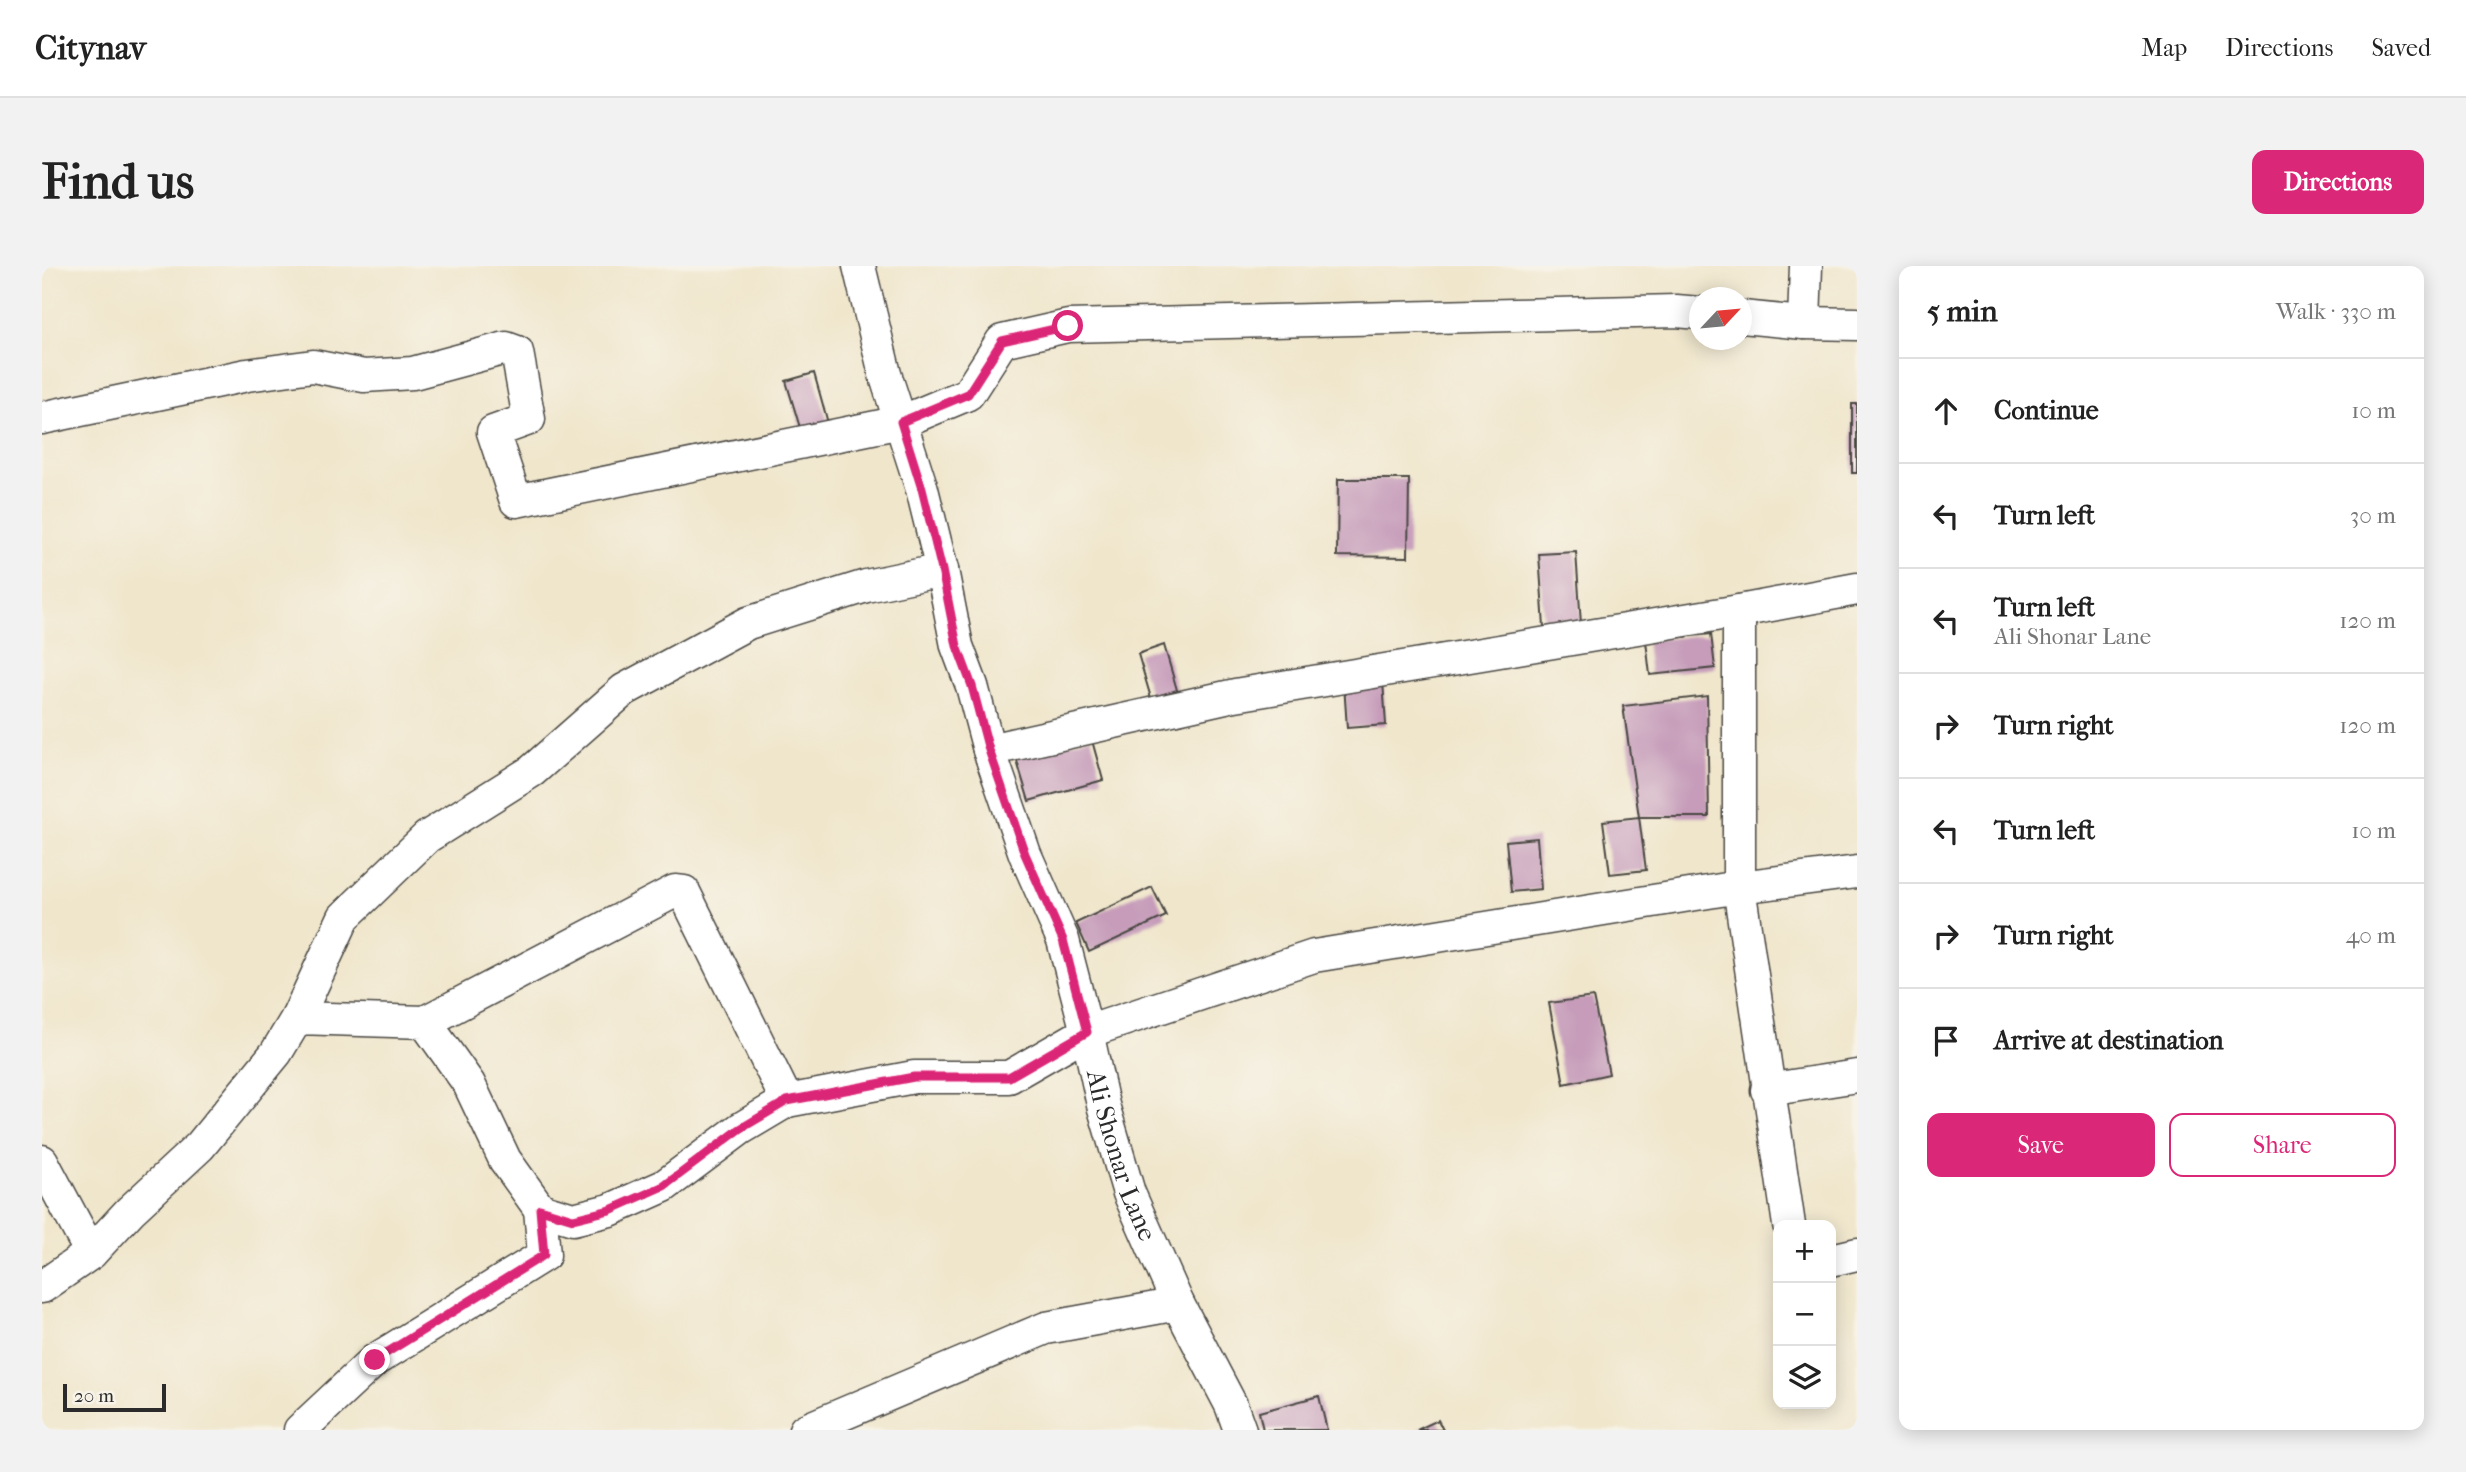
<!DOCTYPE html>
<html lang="en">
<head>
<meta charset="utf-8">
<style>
	body { margin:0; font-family:"IM FELL French Canon",serif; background:#f2f2f2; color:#222 }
	.controls { position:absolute; right:21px; bottom:21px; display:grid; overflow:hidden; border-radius:14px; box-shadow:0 4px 18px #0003 }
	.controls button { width:63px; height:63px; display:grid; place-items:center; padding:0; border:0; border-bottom:2px solid #e0e0e0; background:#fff; color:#222; font:35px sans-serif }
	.compass { position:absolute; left:1647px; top:21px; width:63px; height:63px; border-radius:50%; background:#fff; box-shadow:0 4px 18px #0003; rotate:64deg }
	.scale { position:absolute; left:21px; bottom:18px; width:103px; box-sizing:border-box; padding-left:7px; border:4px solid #2b2b2b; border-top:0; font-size:19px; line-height:24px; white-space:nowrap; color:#2b2b2b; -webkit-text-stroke:5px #f7f3e8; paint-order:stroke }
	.stop { position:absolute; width:21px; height:21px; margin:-16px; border:5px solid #db2777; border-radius:50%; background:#fff }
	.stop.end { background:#db2777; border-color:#fff; box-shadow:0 2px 7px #0008 }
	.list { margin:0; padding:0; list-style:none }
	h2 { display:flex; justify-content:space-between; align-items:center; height:91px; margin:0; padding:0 28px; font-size:30px }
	h2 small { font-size:23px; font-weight:400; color:#767676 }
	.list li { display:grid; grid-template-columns:46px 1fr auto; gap:21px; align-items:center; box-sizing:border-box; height:105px; padding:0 28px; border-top:2px solid #e0e0e0 }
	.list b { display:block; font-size:26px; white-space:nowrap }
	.list p { margin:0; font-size:23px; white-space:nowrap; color:#767676 }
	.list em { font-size:23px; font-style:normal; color:#767676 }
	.actions { display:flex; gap:14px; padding:21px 28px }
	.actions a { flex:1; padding:16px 0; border:2px solid #db2777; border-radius:14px; text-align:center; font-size:24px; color:#db2777 }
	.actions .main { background:#db2777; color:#fff }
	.icon { flex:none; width:38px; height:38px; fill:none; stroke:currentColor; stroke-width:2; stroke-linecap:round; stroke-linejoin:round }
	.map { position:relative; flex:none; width:1815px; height:1164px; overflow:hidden; border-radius:14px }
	header { display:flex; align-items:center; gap:42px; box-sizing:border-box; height:98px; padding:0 35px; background:#fff; border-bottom:2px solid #e0e0e0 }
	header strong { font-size:33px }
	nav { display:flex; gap:38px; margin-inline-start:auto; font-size:24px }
	.intro { display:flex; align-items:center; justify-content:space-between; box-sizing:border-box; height:168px; padding:0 42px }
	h1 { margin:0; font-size:49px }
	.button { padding:18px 32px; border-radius:14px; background:#db2777; color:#fff; font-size:24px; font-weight:700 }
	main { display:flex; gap:42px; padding:0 42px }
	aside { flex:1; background:#fff; border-radius:14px; box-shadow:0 4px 18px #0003 }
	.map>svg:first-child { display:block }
	.building { fill:#c69cba }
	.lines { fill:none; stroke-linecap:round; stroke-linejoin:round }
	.street-casing { stroke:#494743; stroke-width:35 }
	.street { stroke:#fff; stroke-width:32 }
	.route { stroke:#db2777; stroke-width:9 }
	.labels { text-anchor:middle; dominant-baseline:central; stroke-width:5; stroke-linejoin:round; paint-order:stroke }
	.street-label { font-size:26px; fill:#2b2b2b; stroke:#f7f3e8 }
</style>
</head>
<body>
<header>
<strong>Citynav</strong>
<nav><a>Map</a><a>Directions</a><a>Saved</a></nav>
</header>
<div class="intro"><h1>Find us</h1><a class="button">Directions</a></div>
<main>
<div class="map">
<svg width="1815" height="1164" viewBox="0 0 1815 1164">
	<rect width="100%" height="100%" fill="#f7f3e8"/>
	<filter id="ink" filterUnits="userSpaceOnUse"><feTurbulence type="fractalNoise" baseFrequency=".0143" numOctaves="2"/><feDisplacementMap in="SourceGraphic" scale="14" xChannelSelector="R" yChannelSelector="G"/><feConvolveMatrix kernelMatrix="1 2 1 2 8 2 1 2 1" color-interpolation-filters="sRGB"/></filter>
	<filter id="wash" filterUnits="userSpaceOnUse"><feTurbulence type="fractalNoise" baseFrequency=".00686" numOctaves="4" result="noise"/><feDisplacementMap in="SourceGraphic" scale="28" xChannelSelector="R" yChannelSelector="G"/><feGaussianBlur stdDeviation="1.57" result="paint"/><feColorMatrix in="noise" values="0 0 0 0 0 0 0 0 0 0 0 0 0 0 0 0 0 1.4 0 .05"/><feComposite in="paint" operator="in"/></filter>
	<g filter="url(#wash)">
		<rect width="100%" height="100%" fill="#f0e6cc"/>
		<g id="blocks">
			<path class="building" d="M772 107 786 157 759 165 744 115Z
				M1810 138H1815V207H1810Z
				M1296 213H1367L1366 291 1295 290Z
				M1534 286 1539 358 1502 361 1497 288Z
				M1669 368 1673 402 1608 409 1604 375Z
				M1122 379 1135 424 1109 432 1096 388Z
				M1341 415 1344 459 1305 462 1302 418Z
				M1665 430 1667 551H1597L1581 440Z
				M1049 471 1061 514 987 535 974 492Z
				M1597 551 1604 604 1568 608 1561 555Z
				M1495 572 1499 623 1469 626 1464 575Z
				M1110 621 1124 650 1047 686 1034 657Z
				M1551 731 1567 808 1522 818 1507 737Z
				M1277 1130 1285 1164H1221L1217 1146Z
				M1396 1154 1401 1164H1375Z"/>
		</g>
	</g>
	<g filter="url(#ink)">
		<use href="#blocks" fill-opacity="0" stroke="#494743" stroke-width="2"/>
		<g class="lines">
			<defs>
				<g id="street">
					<path id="s1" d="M817 0 843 108 880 223 900 304 915 380 930 420 947 484 983 588 1021 674 1045 766 1061 839 1087 927 1136 1038 1189 1139 1198 1164"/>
					<path d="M1700 51 1762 57 1815 58"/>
					<path d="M1762 57 1764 0"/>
					<path d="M0 152 205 109 271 100 322 110 371 107 464 82 475 86 487 153 451 166 474 235 859 156 926 128 960 75 1026 60 1634 45 1658 47"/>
					<path d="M1697 345V621L1747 959"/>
					<path d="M947 484 1193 429 1697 345 1815 323"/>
					<path d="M255 752 302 651 385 571 490 505 582 424 706 357 824 320 900 304"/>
					<path d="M383 756 633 625 642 626 745 835"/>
					<path d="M1725 824 1815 810"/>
					<path d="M0 895 49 987"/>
					<path d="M1789 994 1815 988"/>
					<path d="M0 1021 49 987 88 945 158 880 234 787 255 752 383 756 427 818 463 894 498 943 531 953 568 944 622 920 698 863 745 835 872 811H967L1045 766 1272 690 1697 621 1815 606"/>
					<path d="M258 1164 333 1094 502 989 498 943"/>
					<path d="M763 1164 1004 1062 1136 1038"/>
				</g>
			</defs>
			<use href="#street" class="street-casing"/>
			<use href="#street" class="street"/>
		</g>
	</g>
	<g class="lines" filter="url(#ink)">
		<path class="route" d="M333 1094 502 989 498 943 531 953 568 944 622 920 698 863 745 835 872 811H967L1045 766 1021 674 983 588 947 484 930 420 915 380 900 304 880 223 859 156 926 128 960 75 1026 60"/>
	</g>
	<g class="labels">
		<g class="street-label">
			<text stroke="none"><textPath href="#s1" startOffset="929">Ali Shonar Lane</textPath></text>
		</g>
	</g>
</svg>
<div class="controls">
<button>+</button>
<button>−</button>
<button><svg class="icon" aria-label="layers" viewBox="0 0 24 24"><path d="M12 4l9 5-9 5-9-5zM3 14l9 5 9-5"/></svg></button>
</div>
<svg class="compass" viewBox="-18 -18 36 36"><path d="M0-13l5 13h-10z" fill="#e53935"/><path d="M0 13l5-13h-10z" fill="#767676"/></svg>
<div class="scale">20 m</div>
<div class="stop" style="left:1026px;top:60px"></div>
<div class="stop end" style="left:333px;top:1094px"></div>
</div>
<aside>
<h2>5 min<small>Walk · 330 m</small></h2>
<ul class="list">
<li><svg class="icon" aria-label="ahead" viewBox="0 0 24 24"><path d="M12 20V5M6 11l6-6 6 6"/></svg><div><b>Continue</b></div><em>10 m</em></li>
<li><svg class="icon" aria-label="left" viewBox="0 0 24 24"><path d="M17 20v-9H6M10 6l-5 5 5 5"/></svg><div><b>Turn left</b></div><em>30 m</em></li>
<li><svg class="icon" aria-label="left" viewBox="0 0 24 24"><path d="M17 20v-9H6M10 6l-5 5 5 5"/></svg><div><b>Turn left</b><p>Ali Shonar Lane</p></div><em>120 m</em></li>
<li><svg class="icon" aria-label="right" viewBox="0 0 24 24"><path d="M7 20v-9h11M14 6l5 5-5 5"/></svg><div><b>Turn right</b></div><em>120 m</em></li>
<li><svg class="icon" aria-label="left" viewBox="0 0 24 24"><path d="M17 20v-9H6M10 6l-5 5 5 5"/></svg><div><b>Turn left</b></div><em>10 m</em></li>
<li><svg class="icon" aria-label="right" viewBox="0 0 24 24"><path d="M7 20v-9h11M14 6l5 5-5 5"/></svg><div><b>Turn right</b></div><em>40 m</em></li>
<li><svg class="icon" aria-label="arrive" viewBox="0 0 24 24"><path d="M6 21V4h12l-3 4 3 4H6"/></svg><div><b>Arrive at destination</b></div></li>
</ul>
<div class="actions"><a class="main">Save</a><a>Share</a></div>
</aside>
</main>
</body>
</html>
